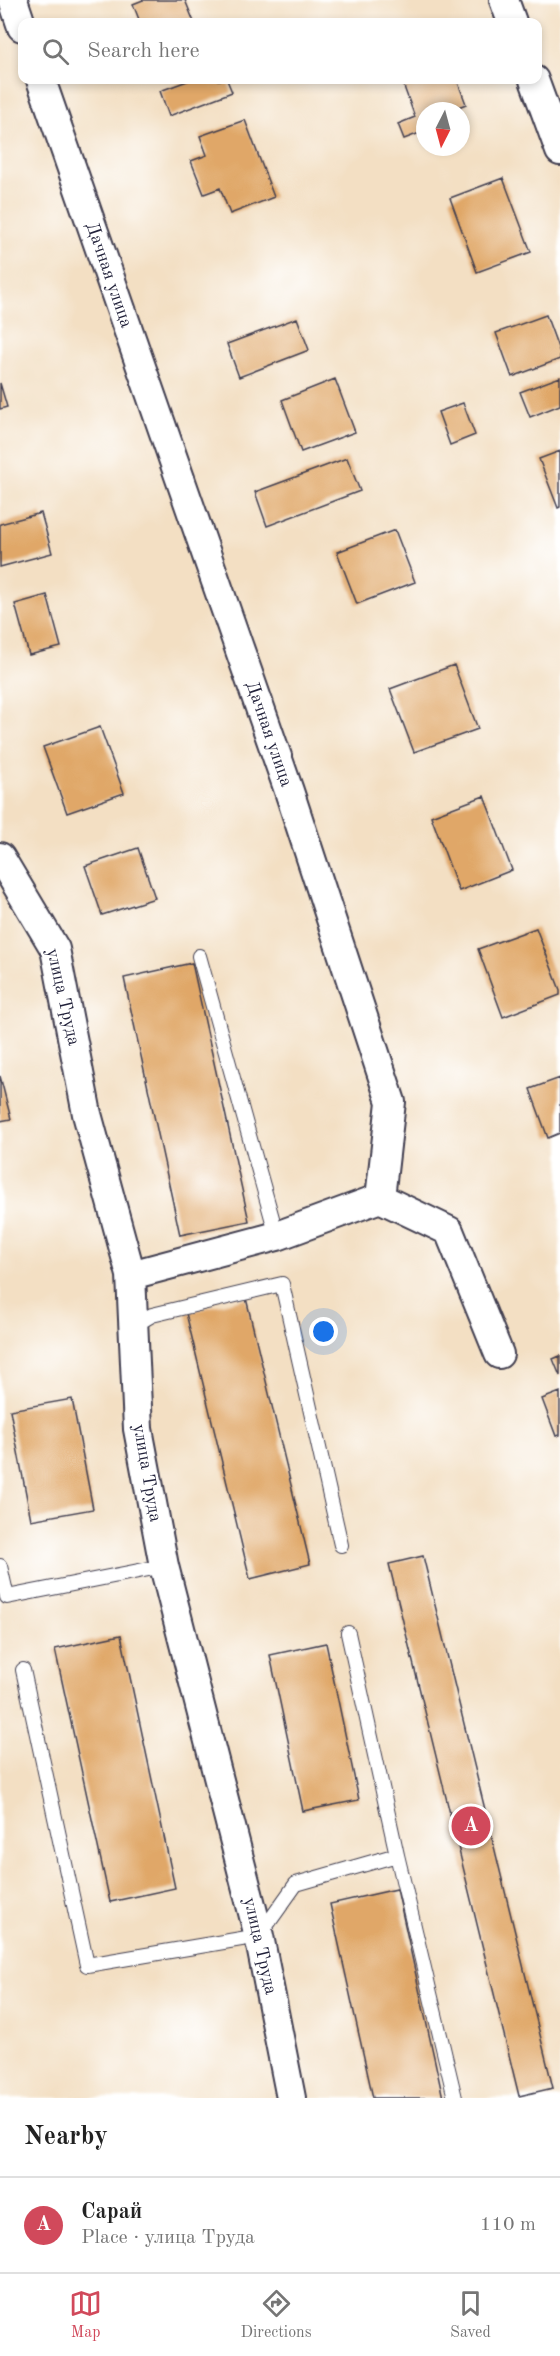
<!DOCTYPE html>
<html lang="en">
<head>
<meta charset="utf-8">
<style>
	body { margin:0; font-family:"Old Standard TT",serif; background:#f6f6f6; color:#222 }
	.compass { position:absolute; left:416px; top:102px; width:54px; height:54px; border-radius:50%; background:#fff; box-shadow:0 3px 9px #0003; rotate:186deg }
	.you { position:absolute; left:324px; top:1332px; width:21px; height:21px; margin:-15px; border:4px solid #fff; border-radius:50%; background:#1a73e8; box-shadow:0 0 0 9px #1a73e833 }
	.badge { display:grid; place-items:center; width:39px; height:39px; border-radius:50%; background:#d1495b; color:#fff; font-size:20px; font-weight:700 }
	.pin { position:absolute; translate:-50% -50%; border:3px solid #fff; box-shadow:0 2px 6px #0006 }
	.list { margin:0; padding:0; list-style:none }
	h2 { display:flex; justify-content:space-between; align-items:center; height:78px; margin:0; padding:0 24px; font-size:26px }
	h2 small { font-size:20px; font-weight:400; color:#767676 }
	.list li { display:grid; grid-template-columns:39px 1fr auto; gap:18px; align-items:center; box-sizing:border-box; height:96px; padding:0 24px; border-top:2px solid #e0e0e0 }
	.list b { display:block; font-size:22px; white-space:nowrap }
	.list p { margin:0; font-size:20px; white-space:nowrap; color:#767676 }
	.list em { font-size:20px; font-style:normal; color:#767676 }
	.icon { flex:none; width:33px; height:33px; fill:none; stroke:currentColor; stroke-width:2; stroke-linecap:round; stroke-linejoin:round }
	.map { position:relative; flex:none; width:560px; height:2098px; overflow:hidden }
	.search { position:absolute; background:#fff; box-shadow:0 3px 9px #0003; left:18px; right:18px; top:18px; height:66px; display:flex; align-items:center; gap:15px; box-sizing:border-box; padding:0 21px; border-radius:12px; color:#767676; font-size:22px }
	.sheet { height:174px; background:#fff }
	nav { display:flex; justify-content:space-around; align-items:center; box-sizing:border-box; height:84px; border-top:2px solid #e0e0e0; background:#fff; font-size:16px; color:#767676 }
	nav a { display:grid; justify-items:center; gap:3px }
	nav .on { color:#d1495b }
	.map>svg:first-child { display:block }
	.building { fill:#e0a767 }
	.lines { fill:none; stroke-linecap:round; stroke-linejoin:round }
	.service-casing { stroke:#413e4f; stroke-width:16 }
	.minor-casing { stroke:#413e4f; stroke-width:32 }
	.service { stroke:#fff; stroke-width:14 }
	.minor { stroke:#fff; stroke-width:28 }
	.labels { text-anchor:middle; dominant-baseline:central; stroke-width:5; stroke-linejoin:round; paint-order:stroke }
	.street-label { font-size:18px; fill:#22223b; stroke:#fff }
</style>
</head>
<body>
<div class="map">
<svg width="560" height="2098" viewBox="0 0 560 2098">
	<rect width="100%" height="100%" fill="#fff"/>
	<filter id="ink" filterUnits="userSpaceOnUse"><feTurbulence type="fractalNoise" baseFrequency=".0167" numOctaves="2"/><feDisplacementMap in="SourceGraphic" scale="12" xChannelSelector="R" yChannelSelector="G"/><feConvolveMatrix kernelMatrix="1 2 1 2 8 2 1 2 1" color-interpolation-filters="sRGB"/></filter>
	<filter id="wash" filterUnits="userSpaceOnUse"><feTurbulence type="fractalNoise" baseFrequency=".008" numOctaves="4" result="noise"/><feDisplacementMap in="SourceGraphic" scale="24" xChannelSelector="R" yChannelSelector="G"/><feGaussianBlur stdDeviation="1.35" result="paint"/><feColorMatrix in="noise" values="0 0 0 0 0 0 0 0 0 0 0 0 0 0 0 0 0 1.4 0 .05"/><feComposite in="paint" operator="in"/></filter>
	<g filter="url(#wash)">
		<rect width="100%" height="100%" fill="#f3dfc3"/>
		<g id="blocks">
			<path class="building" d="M143 0H185L194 22H140L133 4Z
				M190 80H227L232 92 169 116 160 91Z
				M414 80H457L466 104 448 111H425V131L404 139 398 124 415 117 403 84Z
				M245 120 274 197 230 214 220 188 204 194 191 161 207 155 200 136Z
				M503 178 531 252 477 272 450 198Z
				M546 315 560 353V359L512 377 496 333Z
				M297 318 309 350 239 377 227 344Z
				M560 377V405L530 417 520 392Z
				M335 379 355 432 301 452 282 400Z
				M0 383 7 407 0 409Z
				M463 403 475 435 450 445 438 412Z
				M560 451V507L558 508 539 459Z
				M347 458 360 491 267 526 255 492Z
				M41 513 52 553 0 567V524Z
				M395 530 415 582 357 604 337 552Z
				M47 595 61 647 29 655 15 604Z
				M454 665 478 729 414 752 390 689Z
				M100 727 124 793 67 813 43 747Z
				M484 796 512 870 459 891 431 816Z
				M138 848 155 898 102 915 85 866Z
				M536 928 560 990V995L503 1017 478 949Z
				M192 963 249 1221 180 1235 124 978Z
				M0 1076 11 1119 0 1121Z
				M560 1078V1133L548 1138 530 1089Z
				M246 1298 310 1564 250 1579 186 1313Z
				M560 1356V1376L553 1359Z
				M560 1392V1435L556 1436 542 1399Z
				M72 1399 93 1509 31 1520 10 1410Z
				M423 1556 553 2088 519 2096 389 1564Z
				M121 1635 175 1888 110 1902 55 1649Z
				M326 1643 359 1800 303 1811 270 1655Z
				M397 1889 443 2098H373L330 1904Z"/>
		</g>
	</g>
	<g filter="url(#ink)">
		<use href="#blocks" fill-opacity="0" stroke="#413e4f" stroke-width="1.5"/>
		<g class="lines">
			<defs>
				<path id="service" d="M199 956 277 1236
					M133 1326 152 1315 282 1284 341 1545
					M0 1566 7 1597 164 1566
					M348 1633 397 1855
					M23 1670 87 1965 259 1936 296 1884 397 1855 455 2098"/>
				<path id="minor" d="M13 0 22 27
					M504 0 512 22
					M41 80 289 791 391 1102 380 1198 449 1231 499 1354
					M534 80 560 151
					M0 857 55 949 87 1114 131 1275 138 1429 164 1566 259 1936 291 2098
					M131 1275 277 1236 380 1198"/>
			</defs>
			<use href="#service" class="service-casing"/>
			<use href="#minor" class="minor-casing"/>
			<use href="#service" class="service"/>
			<use href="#minor" class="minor"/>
		</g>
	</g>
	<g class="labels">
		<g class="street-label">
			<text transform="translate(109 275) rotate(71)">Дачная улица</text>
			<text transform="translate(269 734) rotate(71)">Дачная улица</text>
			<text transform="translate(63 997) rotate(77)">улица Труда</text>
			<text transform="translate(147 1473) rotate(80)">улица Труда</text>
			<text transform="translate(260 1946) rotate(77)">улица Труда</text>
		</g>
	</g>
</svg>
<svg class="compass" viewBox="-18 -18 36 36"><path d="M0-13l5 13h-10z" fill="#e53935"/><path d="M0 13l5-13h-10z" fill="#767676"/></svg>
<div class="you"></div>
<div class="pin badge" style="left:471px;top:1826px">A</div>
<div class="search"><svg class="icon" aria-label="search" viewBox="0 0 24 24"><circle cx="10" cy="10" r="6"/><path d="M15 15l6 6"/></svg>Search here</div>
</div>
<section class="sheet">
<h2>Nearby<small></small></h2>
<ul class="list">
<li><span class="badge">A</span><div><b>Сарай</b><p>Place · улица Труда</p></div><em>110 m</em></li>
</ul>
</section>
<nav>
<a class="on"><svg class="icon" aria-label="map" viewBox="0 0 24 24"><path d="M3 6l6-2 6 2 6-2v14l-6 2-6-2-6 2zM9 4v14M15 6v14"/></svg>Map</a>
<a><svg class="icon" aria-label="directions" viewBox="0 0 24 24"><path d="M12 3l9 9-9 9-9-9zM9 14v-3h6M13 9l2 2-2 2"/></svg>Directions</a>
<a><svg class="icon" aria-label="saved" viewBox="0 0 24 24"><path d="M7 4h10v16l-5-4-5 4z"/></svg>Saved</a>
</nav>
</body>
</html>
